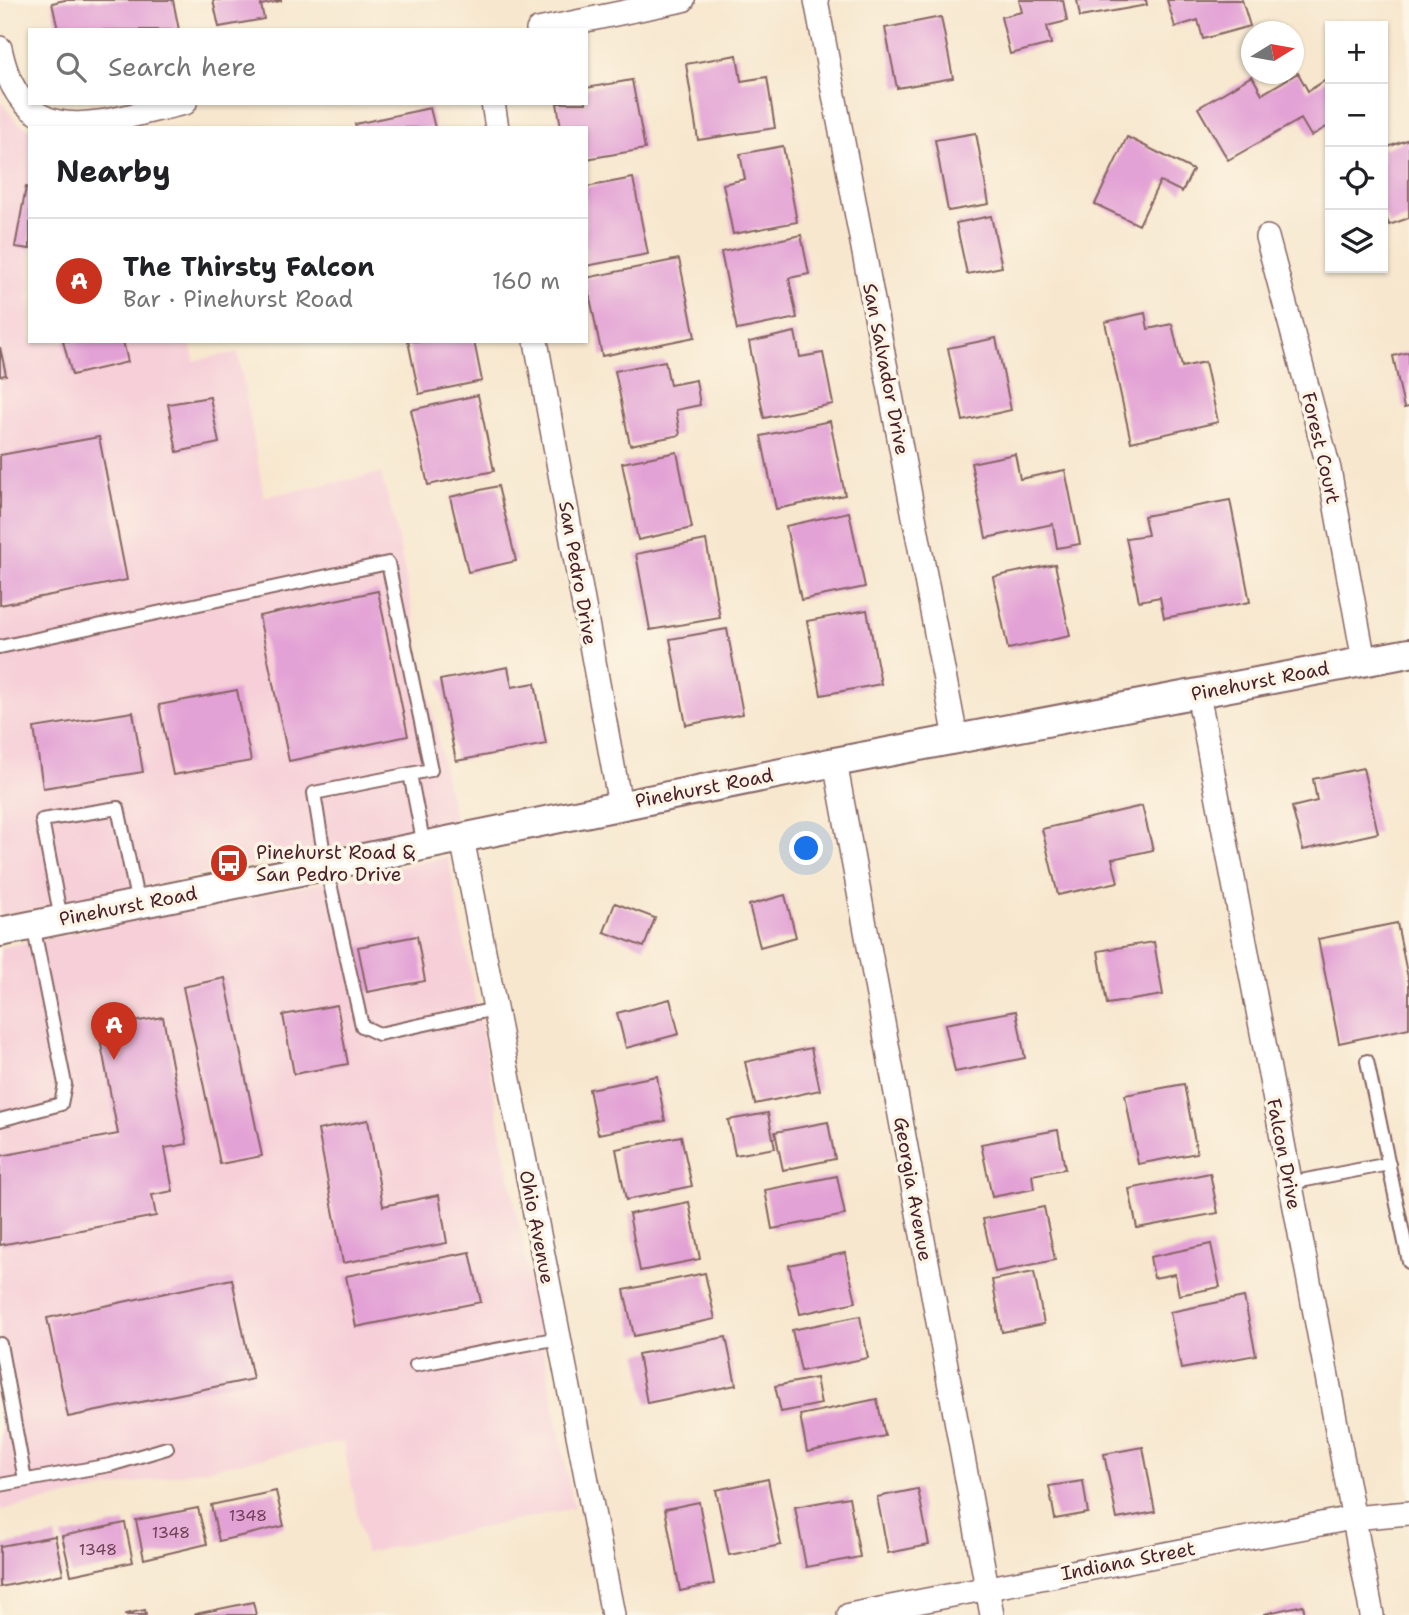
<!DOCTYPE html>
<html lang="en">
<head>
<meta charset="utf-8">
<style>
	body { margin:0; font-family:"Shantell Sans",sans-serif; background:#f2f2f2; color:#202124 }
	.controls { position:absolute; right:21px; top:21px; display:grid; overflow:hidden; border-radius:0px; box-shadow:0 2px 5px #0004 }
	.controls button { width:63px; height:63px; display:grid; place-items:center; padding:0; border:0; border-bottom:2px solid #e0e0e0; background:#fff; color:#202124; font:35px sans-serif }
	.compass { position:absolute; left:1241px; top:21px; width:63px; height:63px; border-radius:50%; background:#fff; box-shadow:0 2px 5px #0004; rotate:79deg }
	.you { position:absolute; left:807px; top:849px; width:24px; height:24px; margin:-18px; border:5px solid #fff; border-radius:50%; background:#1a73e8; box-shadow:0 0 0 10px #1a73e833 }
	.badge { display:grid; place-items:center; width:46px; height:46px; border-radius:50%; background:#c8321e; color:#fff; font-size:23px; font-weight:700 }
	.pin { position:absolute; translate:-50% -58px; filter:drop-shadow(0 2px 4px #0008) }
	.pin::after { content:''; position:absolute; top:37px; width:24px; height:21px; background:inherit; clip-path:polygon(0 0,100% 0,50% 100%) }
	.list { margin:0; padding:0; list-style:none }
	h2 { display:flex; justify-content:space-between; align-items:center; height:91px; margin:0; padding:0 28px; font-size:30px }
	h2 small { font-size:23px; font-weight:400; color:#757577 }
	.list li { display:grid; grid-template-columns:46px 1fr auto; gap:21px; align-items:center; box-sizing:border-box; height:126px; padding:0 28px; border-top:2px solid #e0e0e0 }
	.list b { display:block; font-size:26px; white-space:nowrap }
	.list p { margin:0; font-size:23px; white-space:nowrap; color:#757577 }
	.list em { font-size:23px; font-style:normal; color:#757577 }
	.icon { flex:none; width:38px; height:38px; fill:none; stroke:currentColor; stroke-width:2; stroke-linecap:round; stroke-linejoin:round }
	.map { position:relative; flex:none; width:1409px; height:1615px; overflow:hidden }
	.search { position:absolute; background:#fff; box-shadow:0 2px 5px #0004; left:28px; top:28px; width:560px; height:77px; display:flex; align-items:center; gap:18px; box-sizing:border-box; padding:0 24px; border-radius:0px; color:#757577; font-size:26px }
	.panel { position:absolute; background:#fff; box-shadow:0 2px 5px #0004; left:28px; top:126px; width:560px; height:217px; border-radius:0px }
	.map>svg:first-child { display:block }
	.built { fill:#f6cfd8 }
	.building { fill:#e3a2d5 }
	.lines { fill:none; stroke-linecap:round; stroke-linejoin:round }
	.service-casing { stroke:#876564; stroke-width:16 }
	.minor-casing { stroke:#876564; stroke-width:26 }
	.tertiary-casing { stroke:#876564; stroke-width:32 }
	.service { stroke:#fff; stroke-width:12 }
	.minor { stroke:#fff; stroke-width:23 }
	.tertiary { stroke:#fff; stroke-width:28 }
	.labels { text-anchor:middle; dominant-baseline:central; stroke-width:7; stroke-linejoin:round; paint-order:stroke }
	.number-label { font-size:16px; fill:#704056 }
	.street-label { font-size:19px; fill:#4a1f2b; stroke:#fcf5e5 }
	.poi-label { font-size:19px; fill:#4a1f2b; stroke:#fcf5e5; text-anchor:start }
</style>
</head>
<body>
<div class="map">
<svg width="1409" height="1615" viewBox="0 0 1409 1615">
	<rect width="100%" height="100%" fill="#fcf5e5"/>
	<filter id="ink" filterUnits="userSpaceOnUse"><feTurbulence type="fractalNoise" baseFrequency=".0143" numOctaves="2"/><feDisplacementMap in="SourceGraphic" scale="14" xChannelSelector="R" yChannelSelector="G"/><feConvolveMatrix kernelMatrix="1 2 1 2 8 2 1 2 1" color-interpolation-filters="sRGB"/></filter>
	<filter id="wash" filterUnits="userSpaceOnUse"><feTurbulence type="fractalNoise" baseFrequency=".00686" numOctaves="4" result="noise"/><feDisplacementMap in="SourceGraphic" scale="28" xChannelSelector="R" yChannelSelector="G"/><feGaussianBlur stdDeviation="1.57" result="paint"/><feColorMatrix in="noise" values="0 0 0 0 0 0 0 0 0 0 0 0 0 0 0 0 0 1.4 0 .05"/><feComposite in="paint" operator="in"/></filter>
	<g filter="url(#wash)">
		<rect width="100%" height="100%" fill="#f7e7ce"/>
		<path class="built" d="M0 100 17 122 30 129V341H170L171 345 190 342 194 361 238 352 264 497 381 473 394 520 455 824 0 916Z
			M448 857 574 1508 365 1553 343 1442 0 1510V948Z"/>
		<g id="blocks">
			<path class="building" d="M65 0H173L179 30H58L52 3Z
				M213 0H281V1L261 5 264 19 219 27Z
				M1019 0H1063L1067 21 1047 26 1051 44 1010 54 1001 17 1022 12Z
				M1077 0H1146L1147 5 1080 17Z
				M1167 0H1242L1250 26 1203 39 1198 20 1175 27Z
				M941 17 953 78 897 88 885 28Z
				M737 55 741 81 767 77 775 128 698 140 686 64Z
				M1298 73 1308 91 1326 80 1330 87V125L1311 136 1301 119 1228 160 1198 108 1252 76 1262 94Z
				M632 80 645 149 586 159V128H561L557 103H586V88Z
				M430 108 435 128H356L355 124Z
				M976 133 989 204 948 211 935 140Z
				M1127 137 1193 170 1182 192 1160 181 1139 225 1095 204Z
				M1409 139V218L1389 225 1383 209V149Z
				M783 146 797 222 733 234 723 184 745 179 740 154Z
				M633 178 648 254 586 266V187Z
				M26 187 30 188V249L15 247Z
				M991 216 1002 267 967 274 956 223Z
				M801 235 809 274 789 278 797 318 737 330 721 252Z
				M679 259 695 337 602 356 586 278Z
				M1145 313 1148 329 1172 324 1182 367 1205 362 1218 422 1131 442 1105 322Z
				M795 332 800 357 823 353 833 404 764 418 749 342Z
				M996 338 1011 410 963 421 948 348Z
				M63 341H123L128 362 72 375Z
				M408 341H474L482 381 419 394Z
				M0 347 6 375 0 376Z
				M1409 352V407L1404 408 1393 356Z
				M665 361 670 385 696 380 700 405 676 410 680 435 630 445 615 371Z
				M478 395 494 471 428 485 411 410Z
				M210 397 219 443 177 452 168 404Z
				M830 421 845 495 776 509 761 436Z
				M99 437 127 580 0 605V455Z
				M677 452 692 528 638 540 622 463Z
				M1015 454 1020 479 1065 470 1080 544 1057 548 1053 524 986 538 971 463Z
				M498 486 516 561 468 572 450 497Z
				M1230 500 1250 602 1164 618 1160 597 1139 601 1126 538 1148 535 1144 516Z
				M849 512 865 587 801 600 786 526Z
				M706 540 720 618 650 630 636 554Z
				M1055 564 1070 636 1008 649 993 577Z
				M378 591 408 736 289 761 259 616Z
				M867 610 881 684 821 695 807 621Z
				M727 629 743 714 686 725 670 639Z
				M508 667 512 687 535 683 546 744 456 761 440 680Z
				M237 690 251 761 173 775 159 705Z
				M133 712 143 772 43 788 34 728Z
				M1363 768 1378 833 1303 850 1292 807 1317 801 1313 779Z
				M1142 806 1153 850 1112 859 1118 882 1058 895 1042 829Z
				M785 895 796 937 760 947 749 905Z
				M615 903 655 918 644 947 604 932Z
				M1397 923 1409 983V1028L1339 1043 1318 939Z
				M417 936 425 981 367 992 358 947Z
				M1154 942 1163 995 1107 1004 1098 951Z
				M225 978 262 1156 220 1164 183 987Z
				M670 999 679 1034 626 1048 617 1013Z
				M337 1005 348 1064 294 1074 283 1015Z
				M1016 1011 1025 1058 955 1072 945 1024Z
				M163 1017 187 1144 165 1148 173 1191 152 1195 156 1216 0 1245V1156L118 1134 98 1028Z
				M811 1048 820 1090 755 1104 745 1062Z
				M657 1076 665 1121 598 1134 589 1089Z
				M1184 1084 1197 1153 1138 1164 1125 1095Z
				M768 1113 775 1148 735 1155 728 1120Z
				M368 1120 383 1206 439 1195 447 1243 343 1263 318 1130Z
				M828 1122 835 1159 783 1170 775 1132Z
				M1058 1130 1065 1169 1032 1175 1034 1189 992 1197 981 1144Z
				M681 1136 692 1186 626 1200 616 1149Z
				M1210 1173 1218 1213 1137 1228 1129 1189Z
				M837 1176 845 1215 772 1229 765 1190Z
				M689 1202 700 1259 640 1271 629 1214Z
				M1044 1207 1055 1260 995 1272 983 1219Z
				M1211 1244 1220 1287 1179 1295 1175 1274 1154 1278 1150 1257Z
				M470 1252 481 1302 356 1327 346 1276Z
				M845 1253 856 1302 800 1314 789 1265Z
				M1034 1272 1044 1324 1002 1332 992 1280Z
				M705 1273 715 1319 634 1336 624 1290Z
				M232 1279 253 1379 68 1417 47 1318Z
				M1244 1297 1256 1355 1181 1369 1170 1312Z
				M860 1316 868 1358 801 1371 792 1330Z
				M726 1337 736 1385 647 1403 638 1354Z
				M816 1378 821 1404 781 1412 775 1386Z
				M877 1399 885 1436 807 1452 800 1415Z
				M1143 1447 1155 1512 1117 1519 1104 1454Z
				M768 1479 781 1545 729 1555 716 1490Z
				M1083 1481 1088 1513 1055 1519 1049 1486Z
				M918 1489 929 1545 888 1553 877 1497Z
				M276 1491 284 1526 219 1541 211 1505Z
				M849 1497 860 1557 806 1567 795 1507Z
				M699 1502 714 1584 680 1591 665 1509Z
				M198 1508 207 1544 144 1559 136 1520Z
				M125 1523 133 1562 71 1575 62 1536Z
				M55 1536 63 1574 0 1587V1546Z
				M253 1602 256 1615H195V1614Z
				M1303 1605 1305 1615H1264V1614Z
				M145 1610 146 1615H125V1614Z"/>
		</g>
	</g>
	<g filter="url(#ink)">
		<use href="#blocks" fill-opacity="0" stroke="#876564" stroke-width="2"/>
		<g class="lines">
			<defs>
				<path id="service" d="M0 647 388 563 431 770 410 774
					M424 846 410 774 314 793 326 866 362 1026 379 1034 495 1009
					M61 919 42 820 118 808 138 904
					M1367 1061 1409 1262
					M0 1120 61 1104 65 1084 33 925
					M1290 1183 1389 1164
					M0 1344 25 1480
					M416 1365 559 1338
					M0 1485 110 1465 167 1448"/>
				<path id="minor" d="M816 0 956 738
					M538 30 683 0
					M0 48C23 159 104 120 185 103
					M493 103 497 128
					M1267 237 1329 469 1364 661
					M536 341 620 805
					M1198 693 1372 1615
					M835 762 992 1615
					M462 838 613 1615
					M849 1615 1352 1518 1409 1513"/>
				<path id="tertiary" d="M0 932 835 762 1409 653"/>
			</defs>
			<use href="#service" class="service-casing"/>
			<use href="#minor" class="minor-casing"/>
			<use href="#tertiary" class="tertiary-casing"/>
			<use href="#service" class="service"/>
			<use href="#minor" class="minor"/>
			<use href="#tertiary" class="tertiary"/>
		</g>
	</g>
	<defs>
		<symbol id="bus-disc" viewBox="-11 -11 22 22"><circle r="9.5" fill="#c8321e" stroke="#fcf5e5"/><path d="M-5-6H5V4H4V6H2V4H-2V6H-4V4H-5ZM-3.5-4V0h7V-4ZM-3.5 1.2v1.5H-2V1.2ZM2 1.2v1.5H3.5V1.2Z" fill="#fff"/></symbol>
	</defs>
	<g fill-rule="evenodd">
		<use href="#bus-disc" x="207" y="841" width="44" height="44"/>
	</g>
	<g class="labels">
		<g class="number-label">
			<text x="248" y="1515">1348</text>
			<text x="171" y="1532">1348</text>
			<text x="98" y="1549">1348</text>
		</g>
		<g class="street-label">
			<text transform="translate(886 369) rotate(79)">San Salvador Drive</text>
			<text transform="translate(1321 448) rotate(77)">Forest Court</text>
			<text transform="translate(578 573) rotate(80)">San Pedro Drive</text>
			<text transform="translate(1260 681) rotate(-11)">Pinehurst Road</text>
			<text transform="translate(704 788) rotate(-11)">Pinehurst Road</text>
			<text transform="translate(128 906) rotate(-11)">Pinehurst Road</text>
			<text transform="translate(1284 1154) rotate(79)">Falcon Drive</text>
			<text transform="translate(913 1189) rotate(80)">Georgia Avenue</text>
			<text transform="translate(537 1227) rotate(79)">Ohio Avenue</text>
			<text transform="translate(1128 1561) rotate(-11)">Indiana Street</text>
		</g>
		<g class="poi-label">
			<text x="256" y="852">Pinehurst Road &amp;<tspan x="256" dy="22">San Pedro Drive</tspan></text>
		</g>
	</g>
</svg>
<div class="controls">
<button>+</button>
<button>−</button>
<button><svg class="icon" aria-label="locate" viewBox="0 0 24 24"><circle cx="12" cy="12" r="6"/><path d="M12 2v4M12 18v4M2 12h4M18 12h4"/></svg></button>
<button><svg class="icon" aria-label="layers" viewBox="0 0 24 24"><path d="M12 4l9 5-9 5-9-5zM3 14l9 5 9-5"/></svg></button>
</div>
<svg class="compass" viewBox="-18 -18 36 36"><path d="M0-13l5 13h-10z" fill="#e53935"/><path d="M0 13l5-13h-10z" fill="#757577"/></svg>
<div class="you"></div>
<div class="pin badge" style="left:114px;top:1060px">A</div>
<div class="search"><svg class="icon" aria-label="search" viewBox="0 0 24 24"><circle cx="10" cy="10" r="6"/><path d="M15 15l6 6"/></svg>Search here</div>
<section class="panel">
<h2>Nearby<small></small></h2>
<ul class="list">
<li><span class="badge">A</span><div><b>The Thirsty Falcon</b><p>Bar · Pinehurst Road</p></div><em>160 m</em></li>
</ul>
</section>
</div>
</body>
</html>
